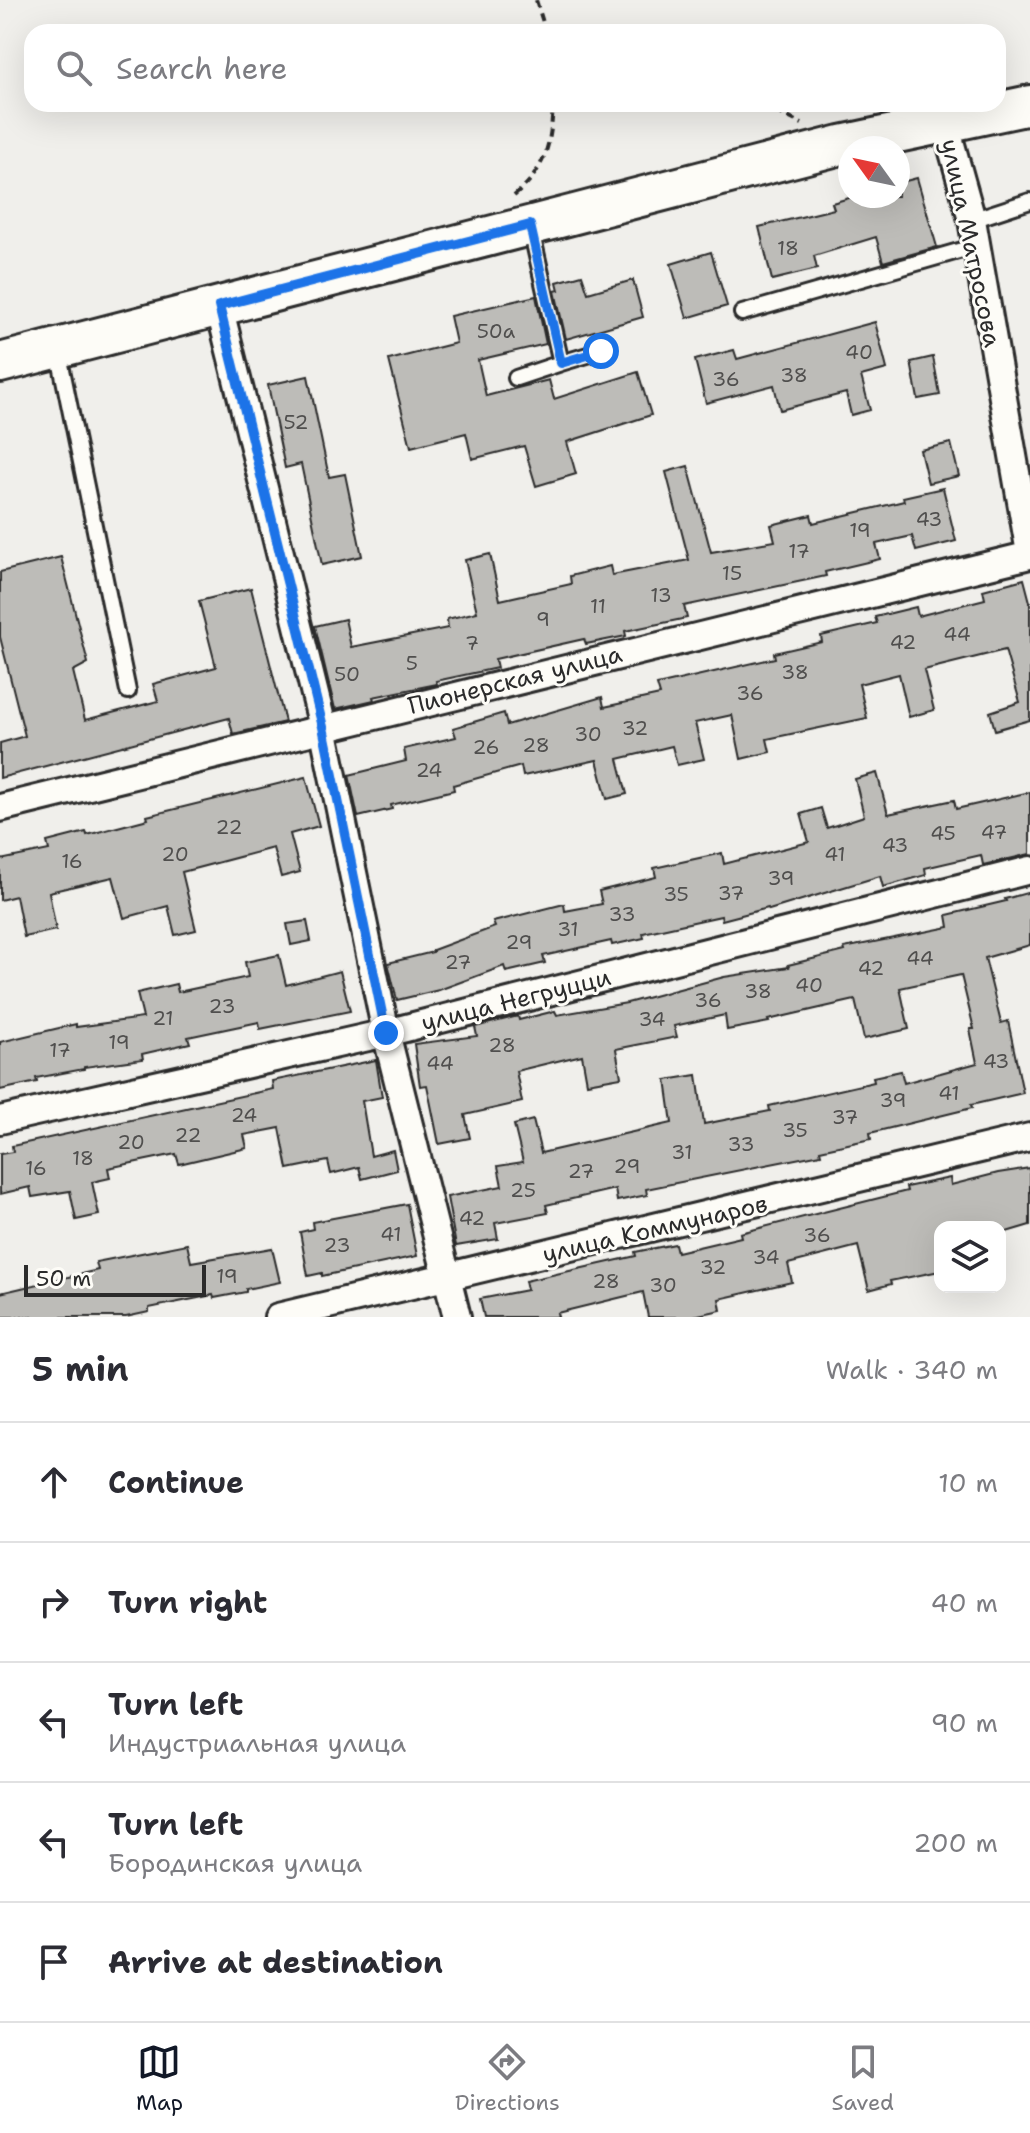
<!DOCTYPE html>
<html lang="en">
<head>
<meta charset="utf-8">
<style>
	body { margin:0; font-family:"Shantell Sans",sans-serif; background:#f2f2f3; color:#2b2b33 }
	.controls { position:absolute; right:24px; bottom:24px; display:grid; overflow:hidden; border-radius:16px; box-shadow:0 8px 32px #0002 }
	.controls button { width:72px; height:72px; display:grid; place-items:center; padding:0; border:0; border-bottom:2px solid #e1e1e2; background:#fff; color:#2b2b33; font:40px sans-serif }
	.compass { position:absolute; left:838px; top:136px; width:72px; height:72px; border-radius:50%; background:#fff; box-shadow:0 8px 32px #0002; rotate:303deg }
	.scale { position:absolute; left:24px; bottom:20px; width:182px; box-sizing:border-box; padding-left:8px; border:4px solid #2b2b2b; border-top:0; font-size:22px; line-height:28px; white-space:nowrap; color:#2b2b2b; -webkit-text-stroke:6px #fdfcf7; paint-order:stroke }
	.stop { position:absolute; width:24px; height:24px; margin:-18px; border:6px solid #1a73e8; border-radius:50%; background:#fff }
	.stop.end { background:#1a73e8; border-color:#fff; box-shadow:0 2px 8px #0008 }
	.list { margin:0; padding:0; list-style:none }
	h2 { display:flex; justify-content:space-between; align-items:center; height:104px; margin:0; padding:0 32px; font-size:34px }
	h2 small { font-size:26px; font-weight:400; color:#7c7c81 }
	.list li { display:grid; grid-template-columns:52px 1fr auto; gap:24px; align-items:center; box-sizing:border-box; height:120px; padding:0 32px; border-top:2px solid #e1e1e2 }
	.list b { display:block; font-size:30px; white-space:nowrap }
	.list p { margin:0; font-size:26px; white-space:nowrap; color:#7c7c81 }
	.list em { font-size:26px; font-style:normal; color:#7c7c81 }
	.icon { flex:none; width:44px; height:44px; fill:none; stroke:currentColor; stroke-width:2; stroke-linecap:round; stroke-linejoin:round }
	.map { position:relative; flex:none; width:1030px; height:1317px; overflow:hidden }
	.search { position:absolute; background:#fff; box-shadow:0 8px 32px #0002; left:24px; right:24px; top:24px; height:88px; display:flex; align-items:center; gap:20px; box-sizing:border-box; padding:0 28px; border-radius:24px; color:#7c7c81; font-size:30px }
	.sheet { height:704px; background:#fff }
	nav { display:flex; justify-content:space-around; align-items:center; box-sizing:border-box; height:112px; border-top:2px solid #e1e1e2; background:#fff; font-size:22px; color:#7c7c81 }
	nav a { display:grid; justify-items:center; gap:4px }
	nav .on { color:#111827 }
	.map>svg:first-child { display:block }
	.building { fill:#bdbcb8; stroke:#2b2b2b; stroke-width:2 }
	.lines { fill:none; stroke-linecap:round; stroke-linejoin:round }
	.lane-casing { stroke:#2b2b2b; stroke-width:20 }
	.street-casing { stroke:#2b2b2b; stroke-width:32 }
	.secondary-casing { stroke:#2b2b2b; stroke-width:44 }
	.path { stroke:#2b2b2b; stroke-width:4; stroke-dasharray:8 6; stroke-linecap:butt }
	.lane { stroke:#fdfcf7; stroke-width:14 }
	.street { stroke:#fdfcf7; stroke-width:26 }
	.secondary { stroke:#fdfcf7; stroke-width:38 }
	.route { stroke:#1a73e8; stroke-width:10 }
	.labels { text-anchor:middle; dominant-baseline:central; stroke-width:6; stroke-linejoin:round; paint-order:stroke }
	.number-label { font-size:20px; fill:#504f4e }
	.street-label { font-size:24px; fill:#2b2b2b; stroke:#fdfcf7 }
</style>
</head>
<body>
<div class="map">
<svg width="1030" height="1317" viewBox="0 0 1030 1317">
	<rect width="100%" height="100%" fill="#f0efeb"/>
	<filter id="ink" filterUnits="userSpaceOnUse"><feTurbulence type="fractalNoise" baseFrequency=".0125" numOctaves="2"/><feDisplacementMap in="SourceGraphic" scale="16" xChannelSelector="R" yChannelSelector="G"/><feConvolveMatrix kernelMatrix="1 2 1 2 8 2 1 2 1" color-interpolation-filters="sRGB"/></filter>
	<g filter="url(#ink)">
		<path class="building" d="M917 178 937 247 883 262 876 237 814 256 817 269 772 280 759 227 834 209 832 203 856 196H898V183Z
			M711 252 727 306 687 318 671 264Z
			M582 275 588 293 633 280 643 317 566 339 555 291 559 290 557 282Z
			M536 296 546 344 478 360 486 396 549 380 554 399 638 372 651 415 567 442 576 474 536 486 524 446 472 459 466 433 411 447 389 360 456 343 450 316Z
			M875 322 887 369 861 376 870 410 851 415 846 393 780 410 774 385 706 403 695 360 734 350 737 359Z
			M933 357 940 395 918 399 911 362Z
			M308 376 329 477 345 474 362 556 322 565 301 464 285 468 268 385Z
			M951 443 959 476 928 483 920 450Z
			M688 466 711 552 775 541 771 525 811 515 813 523 904 501 903 497 943 488 956 541 916 551 912 536 876 544 880 559 825 572 826 576 684 606 687 618 625 631 626 636 586 644 584 639 495 659 497 668 436 681 437 684 373 697 374 700 335 709 315 626 345 619 351 647 448 628 447 619 477 612 465 560 490 554 500 600 571 584 570 576 610 566 612 575 689 560 666 472Z
			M61 557 88 663 73 671 85 720 158 701 153 684 216 667 199 601 251 588 285 722 233 734 229 718 0 778V743L25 736 0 637V572Z
			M1024 579 1030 602V720L995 730 990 712 1020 702 1005 650 924 670 934 710 909 717 899 674 859 684 867 718 767 739 770 752 741 759 732 715 695 723 704 759 677 765 672 746 618 759 627 794 607 799 597 760 523 776 521 766 453 785 454 790 391 805 392 809 358 817 349 775 406 761 404 749 456 737 453 728 504 713 507 725 602 697 604 707 660 695 657 685 775 658 774 653 822 642 821 636 877 623 875 617 916 607 918 616 985 599 983 590Z
			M877 773 888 814 954 800 956 809 1030 792V854L983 865 981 855 925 868 926 875 883 887 880 876 769 910 768 908 722 920 721 916 643 933 644 938 612 945 611 941 543 956 545 963 506 972 504 966 439 990 397 1000 388 963 433 952V950L495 927 493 922 564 904 565 911 602 904 599 891 656 877 654 868 722 853 724 864 809 842 801 814 821 808 827 828 864 816 855 779Z
			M306 777 319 826 290 834 300 872 281 877 273 848 182 872 196 930 175 935 168 906 124 918 113 877 49 892 56 930 24 937 16 896 0 900V860L49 850 47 842 86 832 87 835 148 819 147 816Z
			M1030 892V945L985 958 1001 1023 1008 1021 1023 1093 971 1105 972 1108 870 1133 871 1139 820 1150 821 1154 646 1189 647 1195 617 1201 615 1189 546 1205 548 1213 495 1223 498 1239 456 1246 447 1197 502 1186 498 1166 523 1162 514 1125 533 1120 541 1153 672 1123 666 1080 697 1075 704 1124 770 1111 769 1106 874 1082 873 1077 901 1071 904 1083 977 1063 970 1029H974L961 975 900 988 909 1029 864 1039 855 1000 768 1020 769 1022 727 1030 725 1015 674 1026 677 1037 616 1049 621 1077 587 1083 582 1055 516 1071 522 1102 465 1115 470 1138 439 1144 427 1085 420 1086 414 1044 477 1036 475 1027 518 1016 519 1020 555 1011 557 1015 627 1003 724 977 789 967 788 965 845 951 844 948 949 927 947 915 1006 901 1005 899Z
			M307 921 311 941 291 945 287 924Z
			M279 955 286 985 340 971 350 1011 260 1029 259 1022 188 1037 190 1043 142 1054 143 1059 84 1067V1069L36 1078 37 1082 0 1090V1042L76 1024V1027L143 1018 137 993 176 984 178 992 248 977 245 962Z
			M376 1060 382 1097 362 1101 371 1156 393 1150 397 1170 362 1179 359 1167 331 1174 328 1161 288 1169 280 1128 244 1135 247 1148 179 1164 176 1154 108 1168 110 1178 92 1182 99 1215 76 1220 70 1191 32 1197 30 1187 0 1194V1154L13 1152 12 1146 273 1089 272 1081Z
			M1030 1168V1225L1000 1234V1227H940V1271L890 1281 891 1284 869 1290 858 1246 788 1264 792 1282 719 1299 721 1310 689 1317H648L643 1292 557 1313 558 1317H484L480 1299 527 1290 525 1281 636 1256 635 1252 675 1244 677 1252 741 1237 740 1233 907 1191 906 1187 950 1178 951 1185 998 1173Z
			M407 1204 417 1256 322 1276V1273L308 1276 300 1232 313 1229 312 1222Z
			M187 1244 191 1262 272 1248 280 1282 246 1289V1292L214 1298 213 1295 149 1308V1312L126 1317H0V1293L98 1270 96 1262Z"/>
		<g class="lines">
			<defs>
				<path id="lane" d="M972 220 1030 201
					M530 225 561 363 601 351
					M742 313 976 246
					M58 350 128 691
					M516 378 561 363"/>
				<path id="street" d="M945 123 972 220 1030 553
					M219 306 323 727 386 1033 457 1317
					M0 808 1030 555
					M0 1120 386 1033 1030 870
					M278 1317 1030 1137"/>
				<path id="secondary" d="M0 363 841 145 1030 105"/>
			</defs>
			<use href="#lane" class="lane-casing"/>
			<use href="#street" class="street-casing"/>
			<use href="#secondary" class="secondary-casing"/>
			<path class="path" d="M536 0 546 32
				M749 104 763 105 802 124
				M514 196C546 169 551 144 553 104"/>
			<use href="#lane" class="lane"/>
			<use href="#street" class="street"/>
			<use href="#secondary" class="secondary"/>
		</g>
	</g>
	<g class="lines" filter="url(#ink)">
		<path class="route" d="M386 1033 323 727 219 306 530 225 561 363 601 351"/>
	</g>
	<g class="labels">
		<g class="number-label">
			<text x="788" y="248">18</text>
			<text x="496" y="331">50а</text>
			<text x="859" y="352">40</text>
			<text x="794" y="375">38</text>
			<text x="726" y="379">36</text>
			<text x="296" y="422">52</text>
			<text x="929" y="519">43</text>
			<text x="860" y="530">19</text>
			<text x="799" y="551">17</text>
			<text x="732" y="573">15</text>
			<text x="661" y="595">13</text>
			<text x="598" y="606">11</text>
			<text x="543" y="619">9</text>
			<text x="957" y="634">44</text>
			<text x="903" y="642">42</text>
			<text x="472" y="643">7</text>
			<text x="412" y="663">5</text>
			<text x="795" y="672">38</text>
			<text x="347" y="674">50</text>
			<text x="750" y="693">36</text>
			<text x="635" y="728">32</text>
			<text x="588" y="734">30</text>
			<text x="536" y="745">28</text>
			<text x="486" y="747">26</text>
			<text x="429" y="770">24</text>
			<text x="229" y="827">22</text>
			<text x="994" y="832">47</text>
			<text x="943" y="833">45</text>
			<text x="895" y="845">43</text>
			<text x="175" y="854">20</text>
			<text x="835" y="854">41</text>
			<text x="72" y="861">16</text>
			<text x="781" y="878">39</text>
			<text x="731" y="893">37</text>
			<text x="676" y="894">35</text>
			<text x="622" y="914">33</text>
			<text x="568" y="929">31</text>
			<text x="519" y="942">29</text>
			<text x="920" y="958">44</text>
			<text x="458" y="962">27</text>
			<text x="871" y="968">42</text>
			<text x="809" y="985">40</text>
			<text x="758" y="991">38</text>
			<text x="708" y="1000">36</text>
			<text x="222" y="1006">23</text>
			<text x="163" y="1018">21</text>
			<text x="652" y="1019">34</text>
			<text x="119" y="1042">19</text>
			<text x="502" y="1045">28</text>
			<text x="60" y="1050">17</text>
			<text x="996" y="1061">43</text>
			<text x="440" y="1063">44</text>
			<text x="949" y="1093">41</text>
			<text x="893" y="1100">39</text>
			<text x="244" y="1115">24</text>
			<text x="845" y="1117">37</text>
			<text x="795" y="1130">35</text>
			<text x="188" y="1135">22</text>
			<text x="131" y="1142">20</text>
			<text x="741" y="1144">33</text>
			<text x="682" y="1152">31</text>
			<text x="83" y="1158">18</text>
			<text x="627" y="1166">29</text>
			<text x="36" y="1168">16</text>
			<text x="581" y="1171">27</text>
			<text x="523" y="1190">25</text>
			<text x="472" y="1218">42</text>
			<text x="391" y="1234">41</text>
			<text x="817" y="1235">36</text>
			<text x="337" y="1245">23</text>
			<text x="766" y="1257">34</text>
			<text x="713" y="1267">32</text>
			<text x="227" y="1276">19</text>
			<text x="606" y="1281">28</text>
			<text x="663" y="1285">30</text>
		</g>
		<g class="street-label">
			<text transform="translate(971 243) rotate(78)">улица Матросова</text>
			<text transform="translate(515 680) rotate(-14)">Пионерская улица</text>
			<text transform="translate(516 1000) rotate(-14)">улица Негруцци</text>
			<text transform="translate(655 1229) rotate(-13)">улица Коммунаров</text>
		</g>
	</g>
</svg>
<div class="controls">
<button><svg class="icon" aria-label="layers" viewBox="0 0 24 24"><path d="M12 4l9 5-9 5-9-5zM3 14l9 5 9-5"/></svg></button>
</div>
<svg class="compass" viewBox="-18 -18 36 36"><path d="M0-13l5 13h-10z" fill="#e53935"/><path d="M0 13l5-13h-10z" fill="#7c7c81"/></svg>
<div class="scale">50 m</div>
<div class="stop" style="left:601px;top:351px"></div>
<div class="stop end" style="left:386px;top:1033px"></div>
<div class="search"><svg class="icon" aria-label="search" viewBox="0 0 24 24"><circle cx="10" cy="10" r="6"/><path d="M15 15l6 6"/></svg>Search here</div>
</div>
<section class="sheet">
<h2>5 min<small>Walk · 340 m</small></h2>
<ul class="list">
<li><svg class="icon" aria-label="ahead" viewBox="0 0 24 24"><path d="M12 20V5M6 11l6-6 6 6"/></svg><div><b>Continue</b></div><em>10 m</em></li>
<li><svg class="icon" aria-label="right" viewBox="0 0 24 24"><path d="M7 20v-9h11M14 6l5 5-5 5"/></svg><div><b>Turn right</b></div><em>40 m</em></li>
<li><svg class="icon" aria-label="left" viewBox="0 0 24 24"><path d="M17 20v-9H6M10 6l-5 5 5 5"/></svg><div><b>Turn left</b><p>Индустриальная улица</p></div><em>90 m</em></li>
<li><svg class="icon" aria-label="left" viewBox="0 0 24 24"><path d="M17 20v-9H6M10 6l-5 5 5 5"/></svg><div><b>Turn left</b><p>Бородинская улица</p></div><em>200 m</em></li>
<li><svg class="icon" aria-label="arrive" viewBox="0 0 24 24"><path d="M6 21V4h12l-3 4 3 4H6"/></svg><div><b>Arrive at destination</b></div></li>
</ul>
</section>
<nav>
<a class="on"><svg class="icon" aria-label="map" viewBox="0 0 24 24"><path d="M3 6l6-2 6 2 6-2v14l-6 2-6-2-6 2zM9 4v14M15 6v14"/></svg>Map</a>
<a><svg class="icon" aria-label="directions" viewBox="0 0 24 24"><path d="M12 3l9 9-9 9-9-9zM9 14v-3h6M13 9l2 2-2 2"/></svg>Directions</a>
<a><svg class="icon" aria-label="saved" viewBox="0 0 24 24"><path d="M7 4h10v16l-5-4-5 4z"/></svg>Saved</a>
</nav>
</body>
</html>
